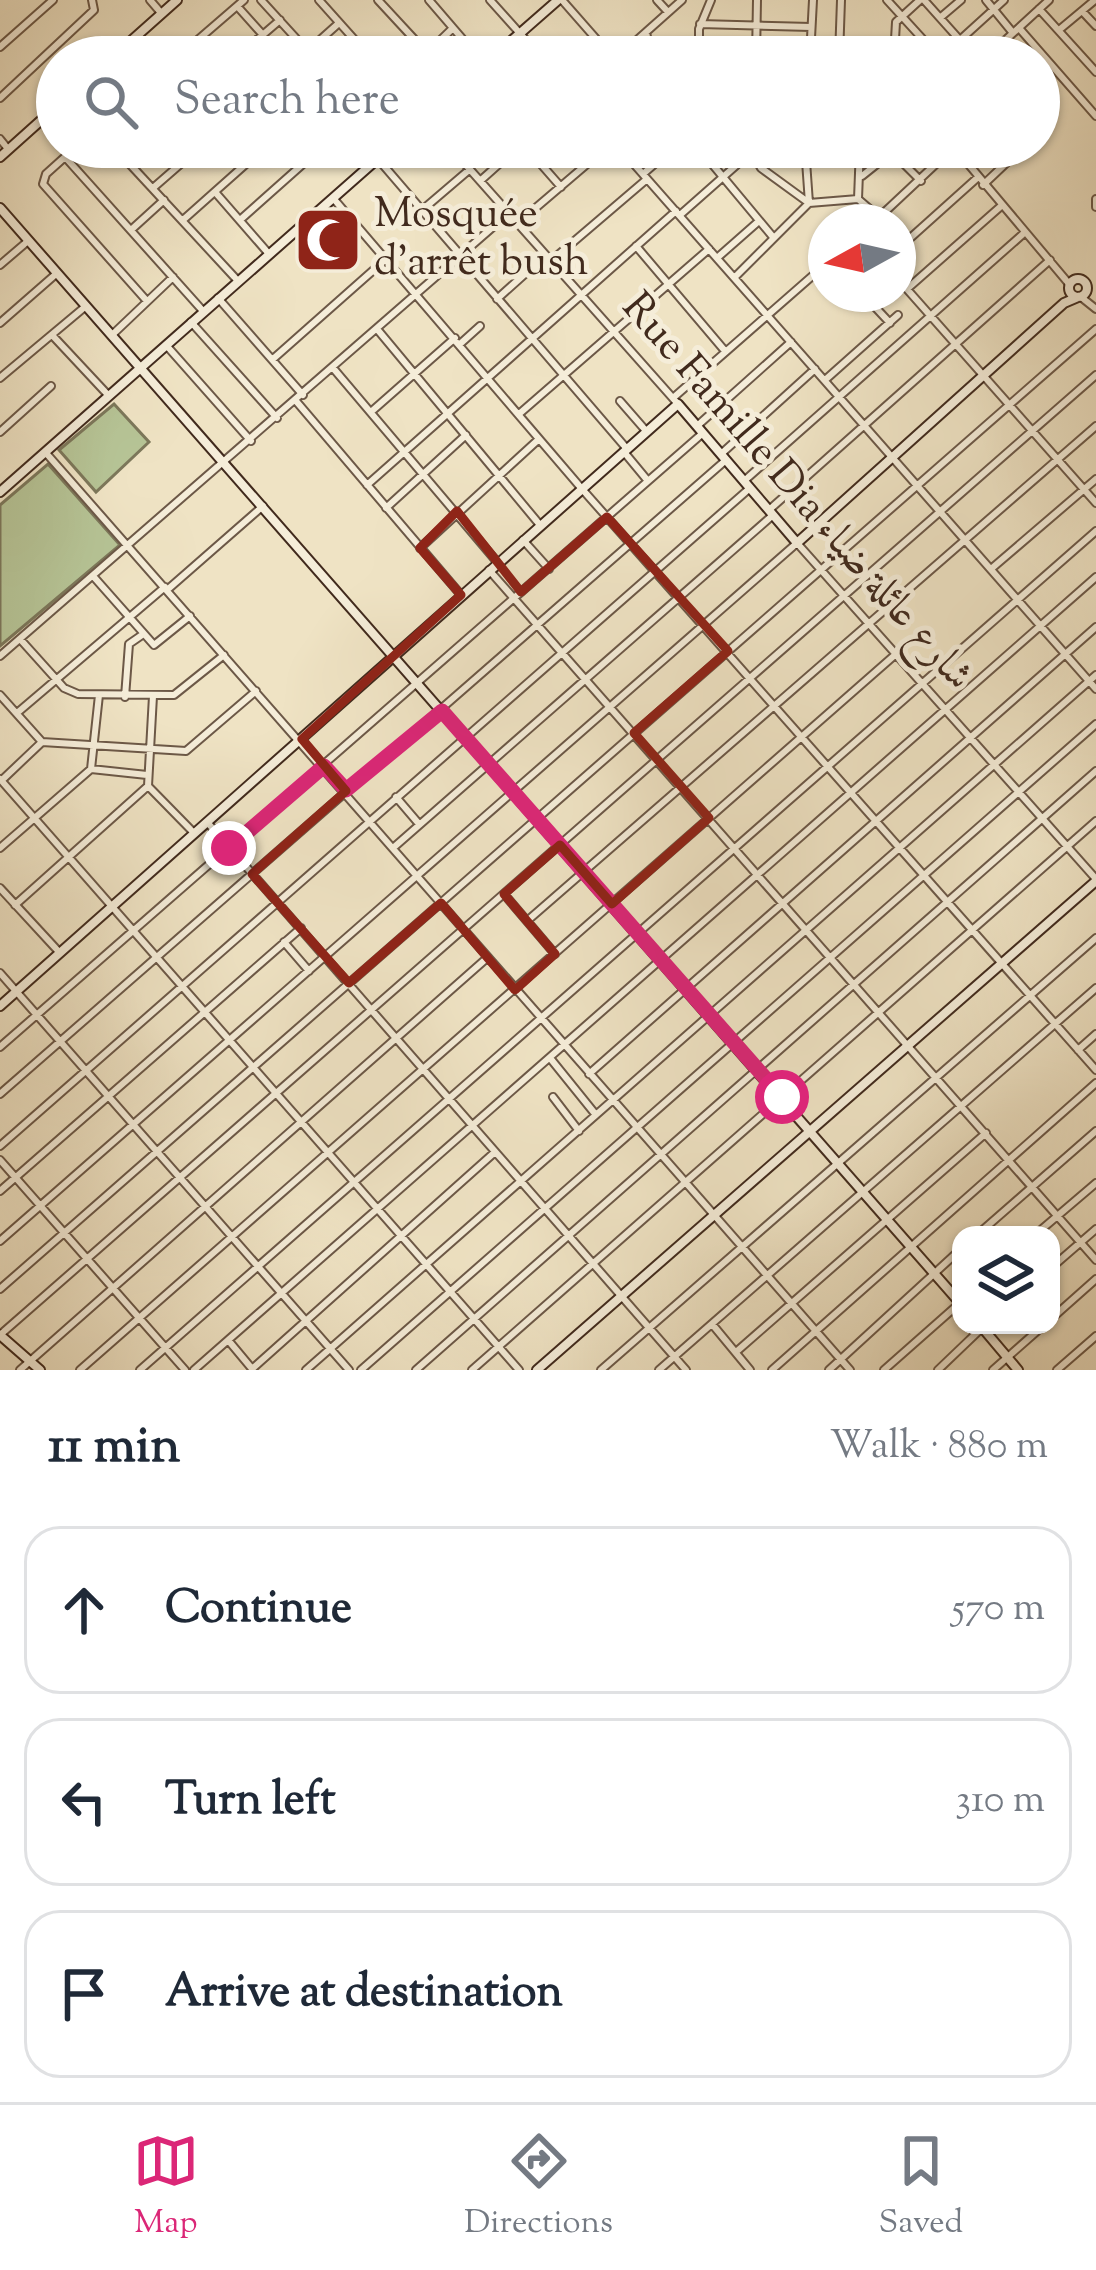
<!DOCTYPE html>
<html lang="en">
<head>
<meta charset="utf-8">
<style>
	body { margin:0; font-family:"Sorts Mill Goudy",Amiri,serif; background:#f2f2f3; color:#1f2937 }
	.controls { position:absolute; right:36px; bottom:36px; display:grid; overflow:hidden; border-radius:24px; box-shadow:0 3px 9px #0004 }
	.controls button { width:108px; height:108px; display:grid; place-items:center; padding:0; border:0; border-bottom:3px solid #e0e1e3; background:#fff; color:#1f2937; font:60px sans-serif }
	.compass { position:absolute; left:808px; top:204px; width:108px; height:108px; border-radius:50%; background:#fff; box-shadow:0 3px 9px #0004; rotate:262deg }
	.stop { position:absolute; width:36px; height:36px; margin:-27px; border:9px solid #db2777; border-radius:50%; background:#fff }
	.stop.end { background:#db2777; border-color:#fff; box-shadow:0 3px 12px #0008 }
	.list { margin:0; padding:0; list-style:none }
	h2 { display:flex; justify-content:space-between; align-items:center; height:156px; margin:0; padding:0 48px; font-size:51px }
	h2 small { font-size:39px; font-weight:400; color:#747a83 }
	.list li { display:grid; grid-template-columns:78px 1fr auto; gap:36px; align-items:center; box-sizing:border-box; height:168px; margin:0 24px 24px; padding:0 24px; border:3px solid #e0e1e3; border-radius:36px }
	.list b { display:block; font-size:45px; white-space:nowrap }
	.list em { font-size:39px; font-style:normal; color:#747a83 }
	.icon { flex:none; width:66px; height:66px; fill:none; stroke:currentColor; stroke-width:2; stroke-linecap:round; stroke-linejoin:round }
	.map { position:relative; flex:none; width:1096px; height:1370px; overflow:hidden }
	.search { position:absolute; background:#fff; box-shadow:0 3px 9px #0004; left:36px; right:36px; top:36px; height:132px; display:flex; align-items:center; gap:30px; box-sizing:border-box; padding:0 42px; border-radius:66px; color:#747a83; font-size:45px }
	.sheet { height:732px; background:#fff }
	nav { display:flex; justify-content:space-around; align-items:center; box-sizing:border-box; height:168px; border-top:3px solid #e0e1e3; background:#fff; font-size:33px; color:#747a83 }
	nav a { display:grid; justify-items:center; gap:6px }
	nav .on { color:#db2777 }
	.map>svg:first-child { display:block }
	.green { fill:#b6c496; stroke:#7c775a; stroke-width:3 }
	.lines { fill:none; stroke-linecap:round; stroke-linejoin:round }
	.street-casing { stroke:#6c5847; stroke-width:10 }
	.secondary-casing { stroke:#412a1d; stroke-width:12 }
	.street { stroke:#f5edd9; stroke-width:6 }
	.secondary { stroke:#f5edd9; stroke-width:8 }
	.route { stroke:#db2777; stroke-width:15 }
	.marked { fill:none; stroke:#8f2418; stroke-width:9; stroke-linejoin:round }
	.labels { text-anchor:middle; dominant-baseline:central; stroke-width:10; stroke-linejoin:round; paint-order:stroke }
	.poi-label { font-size:42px; fill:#412a1d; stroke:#f5edd9; text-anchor:start }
	.street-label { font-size:42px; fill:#412a1d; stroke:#f5edd9 }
</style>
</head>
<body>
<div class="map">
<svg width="1096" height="1370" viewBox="0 0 1096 1370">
	<rect width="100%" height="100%" fill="#efe3c4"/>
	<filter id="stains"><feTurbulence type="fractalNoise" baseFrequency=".00167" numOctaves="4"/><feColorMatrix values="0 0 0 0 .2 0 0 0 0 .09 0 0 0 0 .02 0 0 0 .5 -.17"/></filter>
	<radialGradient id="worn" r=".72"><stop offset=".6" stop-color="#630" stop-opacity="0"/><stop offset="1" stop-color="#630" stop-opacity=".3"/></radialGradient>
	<path class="green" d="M114 404 149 442 96 492 59 450Z
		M48 464 120 545 0 646V505Z"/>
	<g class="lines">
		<defs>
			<path id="street" d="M150 0 162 14
				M261 0 313 57
				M319 0 370 57
				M378 0 427 53
				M429 0 478 57
				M490 0 541 57
				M562 0 612 57
				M657 0 668 12
				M887 0 939 57
				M924 0 975 57
				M986 0 1013 33
				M237 6 263 35
				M1039 9 1096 72
				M1082 11 1096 26
				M941 17 961 0
				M700 24 811 27
				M1019 28 1096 116
				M1059 30 1095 0
				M646 32 651 57
				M960 40 1004 0
				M0 47 53 0
				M999 47 1008 57
				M628 48 639 57
				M839 51H893
				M178 57 244 0
				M237 57 280 20
				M301 57 339 23
				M423 57 453 28
				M618 57 682 0
				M699 57V29L711 0
				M756 57 757 0
				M810 57 813 0
				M839 57 841 0
				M894 57 896 22 920 0
				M987 57 1049 0
				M1039 89V95
				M0 98 94 10 92 0
				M0 139 8 149
				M76 147 46 174 43 184 146 300
				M114 147 238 281
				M450 147 678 404
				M526 147 561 187
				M619 147 1096 689
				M698 147 773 237
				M749 147 761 168 809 203
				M805 147 809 203
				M123 156 133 147
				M66 158 203 311
				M378 159 627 449
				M643 174 674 147
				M862 176 892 152 921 181
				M480 181 518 147
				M983 185 1023 147
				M153 188 200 147
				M215 192 269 254
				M333 198 582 489 1096 1070
				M858 199 860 147
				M1096 199V207
				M421 211 469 170
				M680 215 749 154
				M183 220 265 147
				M240 220 322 147
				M874 222 954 147 1070 285
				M518 223 607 147
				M131 230 164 200
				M636 246 725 351
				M898 249 976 179
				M717 258 759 221
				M551 261 647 179
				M0 265 28 241
				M735 277 809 203 858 199 879 217
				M898 279 1096 503
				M907 289 1000 207
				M863 294 890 323
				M1081 297 1096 309
				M218 298 303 395
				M497 299 546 255
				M191 322 277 418
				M0 323 56 274
				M377 329 540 525
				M52 335 109 396
				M112 335 173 277
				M460 344 480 326
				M166 345 251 441
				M273 359 386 259
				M333 368 498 563
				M0 378 86 306
				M825 380 898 315
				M673 398 826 264
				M296 401 461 595
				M620 401 647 432
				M372 411 455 338
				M519 414 709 249
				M697 426 791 342
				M0 432 51 386
				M624 452 648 481
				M46 453 850 1370
				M721 454 815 369
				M744 481 1023 234
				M367 485 676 211
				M386 508 466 435
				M769 510 1050 260
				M523 540 549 569
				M420 548 539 439
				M991 569 1096 479
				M489 570 1096 1260
				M93 576 154 645 190 616
				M167 590 263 506
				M20 639 64 688 78 694 174 695 224 655
				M0 656 509 213
				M0 695 42 742 186 751 256 691
				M153 696 148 786 194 833
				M125 697 129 644 142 635
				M17 713 165 587
				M91 769 147 775
				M0 779 519 1370
				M2 780 42 742
				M396 797 419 824
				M207 822 686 1370
				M0 848 91 769 99 695
				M393 848 773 515
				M0 888 60 953
				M504 894 555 954
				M15 905 148 786
				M527 921 1096 426
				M284 942 309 971
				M0 973 349 1370
				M0 1047 703 433
				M1078 1050 1096 1034
				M550 1058 596 1115
				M589 1074 1096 627
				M0 1094 726 460
				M553 1097 579 1131
				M0 1146 750 488
				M0 1160 185 1370
				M0 1191 301 928
				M977 1235 1096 1131
				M1035 1235 1096 1183
				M0 1241 797 543 1096 879
				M1051 1268 1096 1229
				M0 1289 1096 329
				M1051 1319 1096 1279
				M712 1324 750 1370
				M0 1335 1096 375
				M228 1340 253 1370
				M736 1352 986 1133
				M252 1369 495 1152
				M20 1370 487 958
				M80 1370 896 654
				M140 1370 1096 531
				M194 1370 1096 577
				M306 1370 1096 675
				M361 1370 1096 724
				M416 1370 1096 771
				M472 1370 1096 821
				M601 1370 1096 938
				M659 1370 1096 988
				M772 1370 1096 1083
				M829 1370 961 1249
				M884 1370 961 1302
				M938 1370 985 1325
				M993 1370 1044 1325
				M1057 1370 1096 1336"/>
			<path id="secondary" d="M113 57 177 0
				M493 57 558 0
				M0 157 57 106
				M0 208 961 1304
				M1069 288a9 9 0 1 1 18 0a9 9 0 1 1-18 0Z
				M0 492 391 147
				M0 1006 678 404 797 543 1064 303 1078 297
				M980 1325 1018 1370
				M0 1335 40 1370
				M537 1370 1096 881"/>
		</defs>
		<use href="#street" class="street-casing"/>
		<use href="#secondary" class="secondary-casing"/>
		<use href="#street" class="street"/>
		<use href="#secondary" class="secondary"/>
	</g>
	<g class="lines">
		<path class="route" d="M229 848 324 766 346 790 442 711 782 1097"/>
	</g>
	<path class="marked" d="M457 511 521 592 607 517 728 651 634 733 709 818 612 904 560 845 504 894 555 954 515 990 441 903 349 983 252 874 346 791 302 739 461 595 420 548Z"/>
	<defs>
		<symbol id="mosque-square" viewBox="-11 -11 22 22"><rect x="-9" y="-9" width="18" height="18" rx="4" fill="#8f2418" stroke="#f5edd9"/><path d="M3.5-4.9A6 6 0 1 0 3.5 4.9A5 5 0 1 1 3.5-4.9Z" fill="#fff"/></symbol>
	</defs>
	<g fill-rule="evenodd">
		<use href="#mosque-square" x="290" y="202" width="76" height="76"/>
	</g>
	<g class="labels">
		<g class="poi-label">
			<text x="374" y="216">Mosquée<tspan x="374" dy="48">d'arrêt bush</tspan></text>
		</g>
		<g class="street-label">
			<text transform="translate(796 493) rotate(49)">Rue Famille Dia شارع عائلة ضياء</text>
		</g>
	</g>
	<rect width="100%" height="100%" filter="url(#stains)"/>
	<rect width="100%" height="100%" fill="url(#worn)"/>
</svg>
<div class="controls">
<button><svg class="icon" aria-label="layers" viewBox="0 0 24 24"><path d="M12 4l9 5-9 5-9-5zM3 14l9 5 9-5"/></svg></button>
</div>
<svg class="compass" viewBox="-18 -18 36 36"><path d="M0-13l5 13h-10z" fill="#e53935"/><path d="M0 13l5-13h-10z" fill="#747a83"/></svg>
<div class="stop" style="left:782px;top:1097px"></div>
<div class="stop end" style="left:229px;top:848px"></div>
<div class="search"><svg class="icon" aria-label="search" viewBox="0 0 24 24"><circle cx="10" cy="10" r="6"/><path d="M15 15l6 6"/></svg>Search here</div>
</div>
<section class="sheet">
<h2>11 min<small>Walk · 880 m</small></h2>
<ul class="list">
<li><svg class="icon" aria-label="ahead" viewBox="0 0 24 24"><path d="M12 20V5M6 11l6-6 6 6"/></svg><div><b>Continue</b></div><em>570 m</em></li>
<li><svg class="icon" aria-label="left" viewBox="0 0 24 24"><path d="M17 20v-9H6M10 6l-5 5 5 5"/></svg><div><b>Turn left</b></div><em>310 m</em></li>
<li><svg class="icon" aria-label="arrive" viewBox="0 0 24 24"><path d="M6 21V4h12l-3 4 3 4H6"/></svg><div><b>Arrive at destination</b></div></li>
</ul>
</section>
<nav>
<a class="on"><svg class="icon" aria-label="map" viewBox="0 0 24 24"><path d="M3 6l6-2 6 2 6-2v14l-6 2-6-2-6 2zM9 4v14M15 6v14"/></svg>Map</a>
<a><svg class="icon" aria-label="directions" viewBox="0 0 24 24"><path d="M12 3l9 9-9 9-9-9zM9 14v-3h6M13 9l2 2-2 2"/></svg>Directions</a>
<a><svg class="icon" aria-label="saved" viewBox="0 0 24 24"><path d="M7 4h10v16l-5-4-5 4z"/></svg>Saved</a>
</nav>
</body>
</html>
